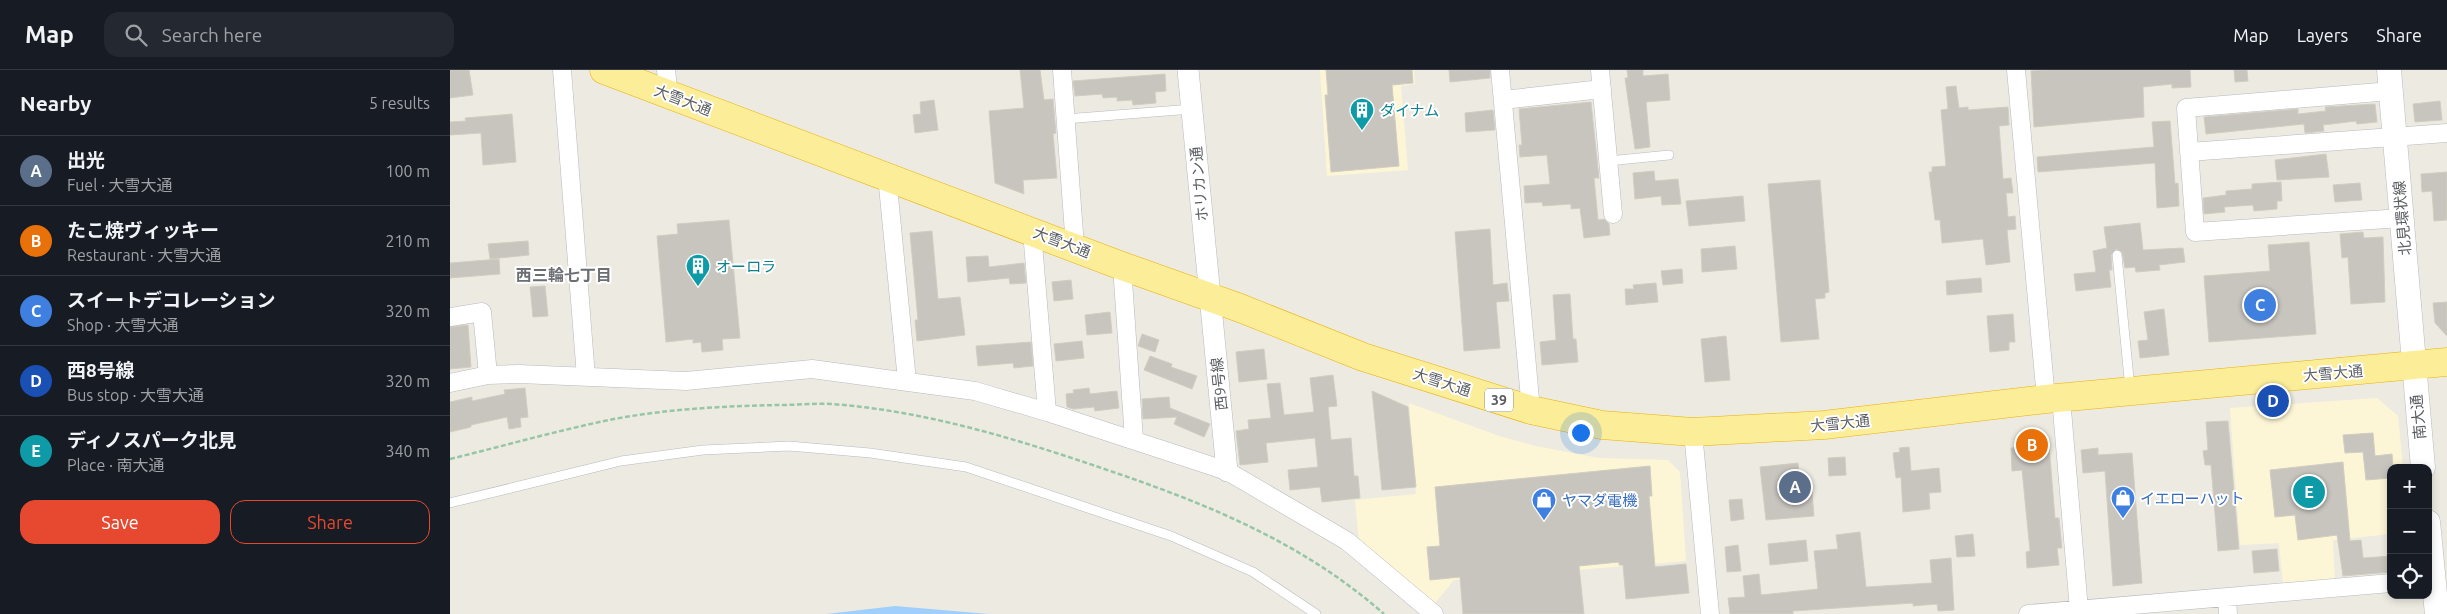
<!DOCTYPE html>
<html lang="en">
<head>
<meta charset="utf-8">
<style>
	body { margin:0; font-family:Ubuntu,"Noto Sans JP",sans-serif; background:#242831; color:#f1f3f6 }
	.controls { position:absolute; right:15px; bottom:15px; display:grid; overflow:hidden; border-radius:10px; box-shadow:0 2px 8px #0003 }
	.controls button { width:45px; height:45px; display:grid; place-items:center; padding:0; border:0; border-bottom:1px solid #363941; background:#171b24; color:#f1f3f6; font:25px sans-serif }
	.you { position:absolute; left:1130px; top:362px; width:18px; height:18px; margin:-12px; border:4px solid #fff; border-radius:50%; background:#1a73e8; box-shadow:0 0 0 8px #1a73e833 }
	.badge { display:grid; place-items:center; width:32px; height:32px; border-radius:50%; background:#e6492f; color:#fff; font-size:16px; font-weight:700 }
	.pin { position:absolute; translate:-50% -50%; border:2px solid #fff; box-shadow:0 1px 5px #0006 }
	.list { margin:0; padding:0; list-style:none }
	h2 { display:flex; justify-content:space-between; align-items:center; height:65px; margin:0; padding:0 20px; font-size:21px }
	h2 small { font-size:16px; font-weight:400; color:#9ea1a6 }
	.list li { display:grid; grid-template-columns:32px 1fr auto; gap:15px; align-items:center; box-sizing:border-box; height:70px; padding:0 20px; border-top:1px solid #363941 }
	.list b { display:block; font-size:19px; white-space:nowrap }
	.list p { margin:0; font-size:16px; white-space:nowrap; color:#9ea1a6 }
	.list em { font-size:16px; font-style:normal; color:#9ea1a6 }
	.actions { display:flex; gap:10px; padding:15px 20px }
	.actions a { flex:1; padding:11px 0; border:1px solid #e6492f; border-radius:15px; text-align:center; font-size:18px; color:#e6492f }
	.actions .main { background:#e6492f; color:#fff }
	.icon { flex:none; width:28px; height:28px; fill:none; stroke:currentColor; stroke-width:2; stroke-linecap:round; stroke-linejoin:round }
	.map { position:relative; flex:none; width:1997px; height:544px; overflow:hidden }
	header { display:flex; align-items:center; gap:30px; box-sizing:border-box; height:70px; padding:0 25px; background:#171b24; border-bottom:1px solid #363941 }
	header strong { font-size:24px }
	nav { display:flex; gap:28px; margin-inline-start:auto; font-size:18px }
	.search { width:350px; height:45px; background:#242831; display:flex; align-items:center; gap:12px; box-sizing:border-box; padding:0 18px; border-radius:15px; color:#9ea1a6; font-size:19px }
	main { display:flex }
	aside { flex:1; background:#171b24 }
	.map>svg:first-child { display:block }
	.commercial { fill:#fdf6d6 }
	.water { fill:#a1cffd }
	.building { fill:#c8c5bf; stroke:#d1cdc0 }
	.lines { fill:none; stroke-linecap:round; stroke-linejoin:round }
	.service-casing { stroke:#b7b9be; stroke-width:10 }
	.minor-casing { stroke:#b7b9be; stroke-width:19 }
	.tertiary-casing { stroke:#b7b9be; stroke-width:22 }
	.secondary-casing { stroke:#b7bac0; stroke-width:25 }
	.trunk-casing { stroke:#eab104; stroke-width:29 }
	.path { stroke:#97c5a7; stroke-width:2.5; stroke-dasharray:5 2.5; stroke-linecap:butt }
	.service { stroke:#fff; stroke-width:9 }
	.minor { stroke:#fff; stroke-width:18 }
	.tertiary { stroke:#fff; stroke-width:21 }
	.secondary { stroke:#fff; stroke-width:24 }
	.trunk { stroke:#fced98; stroke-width:28 }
	.labels { text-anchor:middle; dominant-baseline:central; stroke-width:4; stroke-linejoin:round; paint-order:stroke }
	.shield { fill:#fff; stroke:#8c8e91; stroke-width:1 }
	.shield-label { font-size:14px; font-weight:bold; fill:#5a5d62 }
	.street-label { font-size:15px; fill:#5a5d62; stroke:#fff }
	.culture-label { font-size:15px; fill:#0d838f; stroke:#fff; text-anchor:start }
	.shop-label { font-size:15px; fill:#366cbe; stroke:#fff; text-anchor:start }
	.neighbourhood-label { font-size:16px; font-weight:bold; fill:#6b6f74; stroke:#fff }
</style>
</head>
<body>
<header>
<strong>Map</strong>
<div class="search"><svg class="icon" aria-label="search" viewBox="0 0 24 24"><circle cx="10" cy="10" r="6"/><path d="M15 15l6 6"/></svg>Search here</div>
<nav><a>Map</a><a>Layers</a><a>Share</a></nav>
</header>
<main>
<aside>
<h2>Nearby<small>5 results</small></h2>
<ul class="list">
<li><span class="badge" style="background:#5c6f8a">A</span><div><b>出光</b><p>Fuel · 大雪大通</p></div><em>100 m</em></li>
<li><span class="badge" style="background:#e8710a">B</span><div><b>たこ焼ヴィッキー</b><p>Restaurant · 大雪大通</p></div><em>210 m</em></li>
<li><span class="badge" style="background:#3f7fe0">C</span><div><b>スイートデコレーション</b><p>Shop · 大雪大通</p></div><em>320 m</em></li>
<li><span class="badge" style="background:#1a4fb4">D</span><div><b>西8号線</b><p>Bus stop · 大雪大通</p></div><em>320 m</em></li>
<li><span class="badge" style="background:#0f9aa8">E</span><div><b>ディノスパーク北見</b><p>Place · 南大通</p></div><em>340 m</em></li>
</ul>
<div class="actions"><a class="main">Save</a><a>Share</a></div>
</aside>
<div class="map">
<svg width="1997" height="544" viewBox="0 0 1997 544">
	<rect width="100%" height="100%" fill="#edebe1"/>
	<path class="commercial" d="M870 0H964L965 14 951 16 958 100 877 106Z
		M1927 328 1948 346 1953 398H1941V464L1883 470 1885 510 1833 515 1829 473 1790 475 1780 338Z
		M959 333 1049 366 1086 376 1149 388 1218 390 1230 402 1236 491 1004 510 985 533 909 471 905 430 966 424Z"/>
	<path class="water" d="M445 536 539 544H376Z"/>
	<path class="building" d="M0 0H19L23 25 0 28Z
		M570 0H590L594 30 603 29 606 63 603 64 607 108 573 110 574 124 545 113 539 41 574 38Z
		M876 0H962L963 13 942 15 949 96 881 102 875 25H878Z
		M999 0H1040V8L1000 12Z
		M1177 0H1193V6L1218 4 1220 30 1196 32 1200 77 1185 79 1175 8H1178Z
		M1596 0H1740L1741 17 1722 18V14L1693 17 1694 47 1584 57 1581 1Z
		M1784 0H1797L1798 11 1785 12Z
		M715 4 716 21 705 22 706 33 683 35 682 30 667 31V27L653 28 652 24 625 26 623 11Z
		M1506 16 1509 38 1518 37V40L1558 37 1559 55 1549 56 1553 109 1561 108 1563 123H1556L1558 147 1565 146 1566 159 1557 160 1560 192 1536 195 1533 169 1492 173 1490 150H1485L1479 102H1482V97L1496 96 1491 40 1498 39 1496 17Z
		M484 30 488 60 465 63 463 45 471 44 470 32Z
		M1990 31 1992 50 1965 52 1963 34Z
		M1141 32 1149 108H1144L1148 150 1154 149 1159 154 1160 165 1134 168 1130 138 1121 139V134L1093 136 1092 132 1075 133 1074 116 1100 114 1097 85 1070 87 1069 75H1072L1069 39Z
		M1925 34 1927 52 1907 54 1906 51 1873 55 1874 61 1855 63 1854 54 1756 64 1754 47 1848 39V44L1876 41 1875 37Z
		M1043 40 1045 60 1016 62 1015 43Z
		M62 44 66 92 33 95 31 63 0 65V52L16 51 15 48Z
		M1720 51 1725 114 1728 113 1729 136 1707 138 1705 93 1588 102 1587 87 1704 77 1702 52Z
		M1876 84 1879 107 1827 110 1825 90Z
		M1204 101 1205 111 1228 109 1231 134 1212 135 1211 126 1185 129 1183 103Z
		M1997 102V150L1984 151 1982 121 1972 122 1971 104Z
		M1370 110 1379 222 1375 223V228L1365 229 1369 269 1331 272 1318 114Z
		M1831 112 1832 131H1827V139L1804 141 1803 135 1774 137 1775 142 1754 144 1753 128 1776 125V121L1802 119V114Z
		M1910 113 1912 130 1885 132 1883 115Z
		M1293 126 1295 151 1239 156 1236 131Z
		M279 150 290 268 272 269 273 280 252 282 251 272 243 273V269L216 272 207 166 228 164 227 154Z
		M1690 153 1693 180 1733 178 1735 192 1709 195 1710 200 1686 202 1685 197 1675 198 1672 182 1666 179 1661 185 1662 200H1659L1661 217 1626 221 1624 204 1646 202 1643 181 1657 178 1654 157Z
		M1040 159 1043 215 1057 213 1059 231 1046 232 1050 278 1014 281 1005 162Z
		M482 161 488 229 510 227 515 265 467 271 465 250H468L460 163Z
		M1913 162 1914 168 1933 167 1935 232 1901 234 1898 187 1892 188 1890 164Z
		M78 171 79 185 40 189 38 174Z
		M1859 172 1866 264 1759 272 1754 206 1820 201 1818 175Z
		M1285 176 1287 199 1252 202 1251 179Z
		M538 186 539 197 574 193 576 213 560 214 559 208 518 212 516 187Z
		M49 189 50 204 0 208V193Z
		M1232 199 1233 213 1213 215 1211 201Z
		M1531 208 1532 222 1497 225 1496 211Z
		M621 210 623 229 604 231 602 212Z
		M1206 213 1208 232 1176 235 1175 219H1184L1183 215Z
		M95 216 98 246 83 247 80 217Z
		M1120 224 1123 269H1126L1128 292 1092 295 1090 272 1106 270 1103 225Z
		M1997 232V266L1985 253 1983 233Z
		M1714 239 1719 285 1690 288 1688 271 1698 270 1694 242Z
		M660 242 662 263 637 265 635 245Z
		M1563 244 1565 272H1559V280L1540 282 1537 246Z
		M18 255 21 297 0 299V257Z
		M692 264 709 270 705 282 688 276Z
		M1276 266 1280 310 1255 312 1251 269Z
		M632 271 634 288 606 291 604 274Z
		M581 272 583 296 564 298 563 293 528 296 526 276Z
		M814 279 817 309 789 312 786 282Z
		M700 286 722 294 721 297 747 306 742 319 694 300Z
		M883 305 887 336 878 337 881 370 901 368 904 406H908L910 428 872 432 870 417 840 420 838 400 868 397 865 368 816 373 818 392 790 395 786 361 799 359 798 350 821 348 817 314 830 313 834 345 864 342 860 308Z
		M75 318 78 347 70 348 71 357 59 359 57 347 21 355V357L0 362V332L22 327V331L55 324 54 320Z
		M639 318 640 324 667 321 669 338 645 341 644 337 623 339 617 337 616 324 624 323 623 320Z
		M922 321 958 337 966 417 932 420Z
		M719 327 720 338 760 354 754 367 724 354 727 347 693 349 692 329Z
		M1778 351 1789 479 1768 481 1761 395H1755L1753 381 1758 380 1756 352Z
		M1923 363 1925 386 1942 384 1943 398H1941V408L1916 410 1913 382 1895 383 1893 365Z
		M1599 375 1605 448H1609L1612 478H1607L1609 495 1577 498 1576 482 1580 481 1572 400 1562 401 1561 378Z
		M1459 377 1461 401 1489 398 1491 422 1479 423 1480 439 1453 442 1451 407 1446 408 1443 383 1450 382 1449 378Z
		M1648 378V385L1682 383 1692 513 1663 516 1655 401 1633 403 1631 380Z
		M1395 387 1396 405 1379 406 1378 388Z
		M1893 392 1900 471 1911 470 1913 488 1941 486V502L1893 506 1887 465 1848 470 1845 445 1825 447 1820 400Z
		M1348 393 1351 422 1362 421 1364 446 1316 450 1310 397Z
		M1200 396 1202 426H1199L1205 497 1236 494 1239 523 1176 529 1173 495H1169V492L1129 496 1134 544H1013L1010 507 980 510 977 477 990 476 985 417Z
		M1292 429 1294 449 1281 451 1279 430Z
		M1410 462 1416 517 1482 513 1480 490 1501 488 1504 540 1488 541 1487 534 1463 536V533L1343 541V544H1280L1278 528 1295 527 1293 506 1309 504 1311 525 1368 519 1364 481 1388 479 1386 465Z
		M1523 464 1525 486 1507 487 1505 466Z
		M1356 470 1358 491 1320 495 1318 474Z
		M1288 475 1291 501 1277 502 1275 477Z
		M1827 479 1829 501 1804 503 1802 481Z"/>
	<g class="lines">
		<defs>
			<path id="service" d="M615 49 742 39
				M1158 91 1219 85
				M1667 185 1680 319
				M0 433 171 391 253 380 339 376 420 383 516 397 721 466 803 502 866 544"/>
			<path id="minor" d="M112 0 136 307
				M216 0 219 26
				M612 0 625 177
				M1050 0 1081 340
				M1150 0 1163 144
				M1566 0 1596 329
				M1941 21 1736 38 1745 162 1952 148
				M1053 30 1152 19
				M1739 82 1997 63
				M437 106 457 311
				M582 161 597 342
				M672 196 684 370
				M0 247 32 242 38 305
				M0 313 38 305 69 304 236 311 362 299 525 321 597 342 777 401 897 471 984 544
				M1611 328 1629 540
				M1243 362 1260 544
				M1777 527 1778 544
				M1578 544 1941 513"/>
			<path id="tertiary" d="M738 0 777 401"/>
			<path id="secondary" d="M1939 0 1973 398
				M1978 452 1987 544"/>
			<path id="trunk" d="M154 0 672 196 790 238 913 287 1081 340 1152 355 1243 362 1374 355 1596 329 1997 292"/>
		</defs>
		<use href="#service" class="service-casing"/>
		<use href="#minor" class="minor-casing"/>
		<use href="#tertiary" class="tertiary-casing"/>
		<use href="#secondary" class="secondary-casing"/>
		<use href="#trunk" class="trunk-casing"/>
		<path class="path" d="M0 389C53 376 106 361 159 350 215 339 274 336 331 335 348 335 365 333 381 334 480 341 576 372 669 404 765 437 857 476 934 544"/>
		<use href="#service" class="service"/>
		<use href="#minor" class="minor"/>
		<use href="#tertiary" class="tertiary"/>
		<use href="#secondary" class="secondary"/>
		<use href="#trunk" class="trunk"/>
	</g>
	<defs>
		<symbol id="building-pin" viewBox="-11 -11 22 30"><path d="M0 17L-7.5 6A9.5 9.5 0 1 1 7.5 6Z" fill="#0f9aa8" stroke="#fff"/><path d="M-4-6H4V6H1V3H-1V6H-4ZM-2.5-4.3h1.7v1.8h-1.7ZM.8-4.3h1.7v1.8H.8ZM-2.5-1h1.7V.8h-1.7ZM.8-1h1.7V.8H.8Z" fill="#fff"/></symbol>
		<symbol id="shop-pin" viewBox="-11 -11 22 30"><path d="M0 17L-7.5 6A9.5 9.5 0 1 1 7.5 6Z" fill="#3f7fe0" stroke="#fff"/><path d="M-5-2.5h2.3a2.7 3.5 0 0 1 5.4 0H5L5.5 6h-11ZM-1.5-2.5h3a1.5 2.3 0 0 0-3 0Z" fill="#fff"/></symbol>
	</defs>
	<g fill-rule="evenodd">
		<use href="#building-pin" x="898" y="26" width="28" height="38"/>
		<use href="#building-pin" x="234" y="182" width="28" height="38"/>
		<use href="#shop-pin" x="1659" y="414" width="28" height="38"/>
		<use href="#shop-pin" x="1080" y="416" width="28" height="38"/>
	</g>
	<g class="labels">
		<rect class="shield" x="1035" y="318.5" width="28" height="23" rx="4"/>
		<g class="shield-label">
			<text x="1049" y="330">39</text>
		</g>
		<g class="street-label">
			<text transform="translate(233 30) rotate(21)">大雪大通</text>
			<text transform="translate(749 114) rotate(-95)">ホリカン通</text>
			<text transform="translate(1952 148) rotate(-95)">北見環状線</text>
			<text transform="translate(612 172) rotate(21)">大雪大通</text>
			<text transform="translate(1883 303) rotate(-5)">大雪大通</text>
			<text transform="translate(992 312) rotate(18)">大雪大通</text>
			<text transform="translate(769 314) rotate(-96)">西9号線</text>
			<text transform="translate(1968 347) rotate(-95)">南大通</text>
			<text transform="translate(1390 353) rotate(-6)">大雪大通</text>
		</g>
		<g class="culture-label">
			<text x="930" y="40">ダイナム</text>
			<text x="266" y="196">オーロラ</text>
		</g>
		<g class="shop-label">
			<text x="1690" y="428">イエローハット</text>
			<text x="1112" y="430">ヤマダ電機</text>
		</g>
		<g class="neighbourhood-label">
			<text x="114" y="205">西三輪七丁目</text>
		</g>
	</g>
</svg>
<div class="controls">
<button>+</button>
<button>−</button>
<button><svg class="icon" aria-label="locate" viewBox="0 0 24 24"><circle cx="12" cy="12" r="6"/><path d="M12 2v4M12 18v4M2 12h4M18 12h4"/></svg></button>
</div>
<div class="you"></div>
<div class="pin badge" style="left:1345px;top:417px;background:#5c6f8a">A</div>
<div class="pin badge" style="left:1582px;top:375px;background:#e8710a">B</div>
<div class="pin badge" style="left:1810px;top:235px;background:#3f7fe0">C</div>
<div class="pin badge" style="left:1823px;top:331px;background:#1a4fb4">D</div>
<div class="pin badge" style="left:1859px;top:422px;background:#0f9aa8">E</div>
</div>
</main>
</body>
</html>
